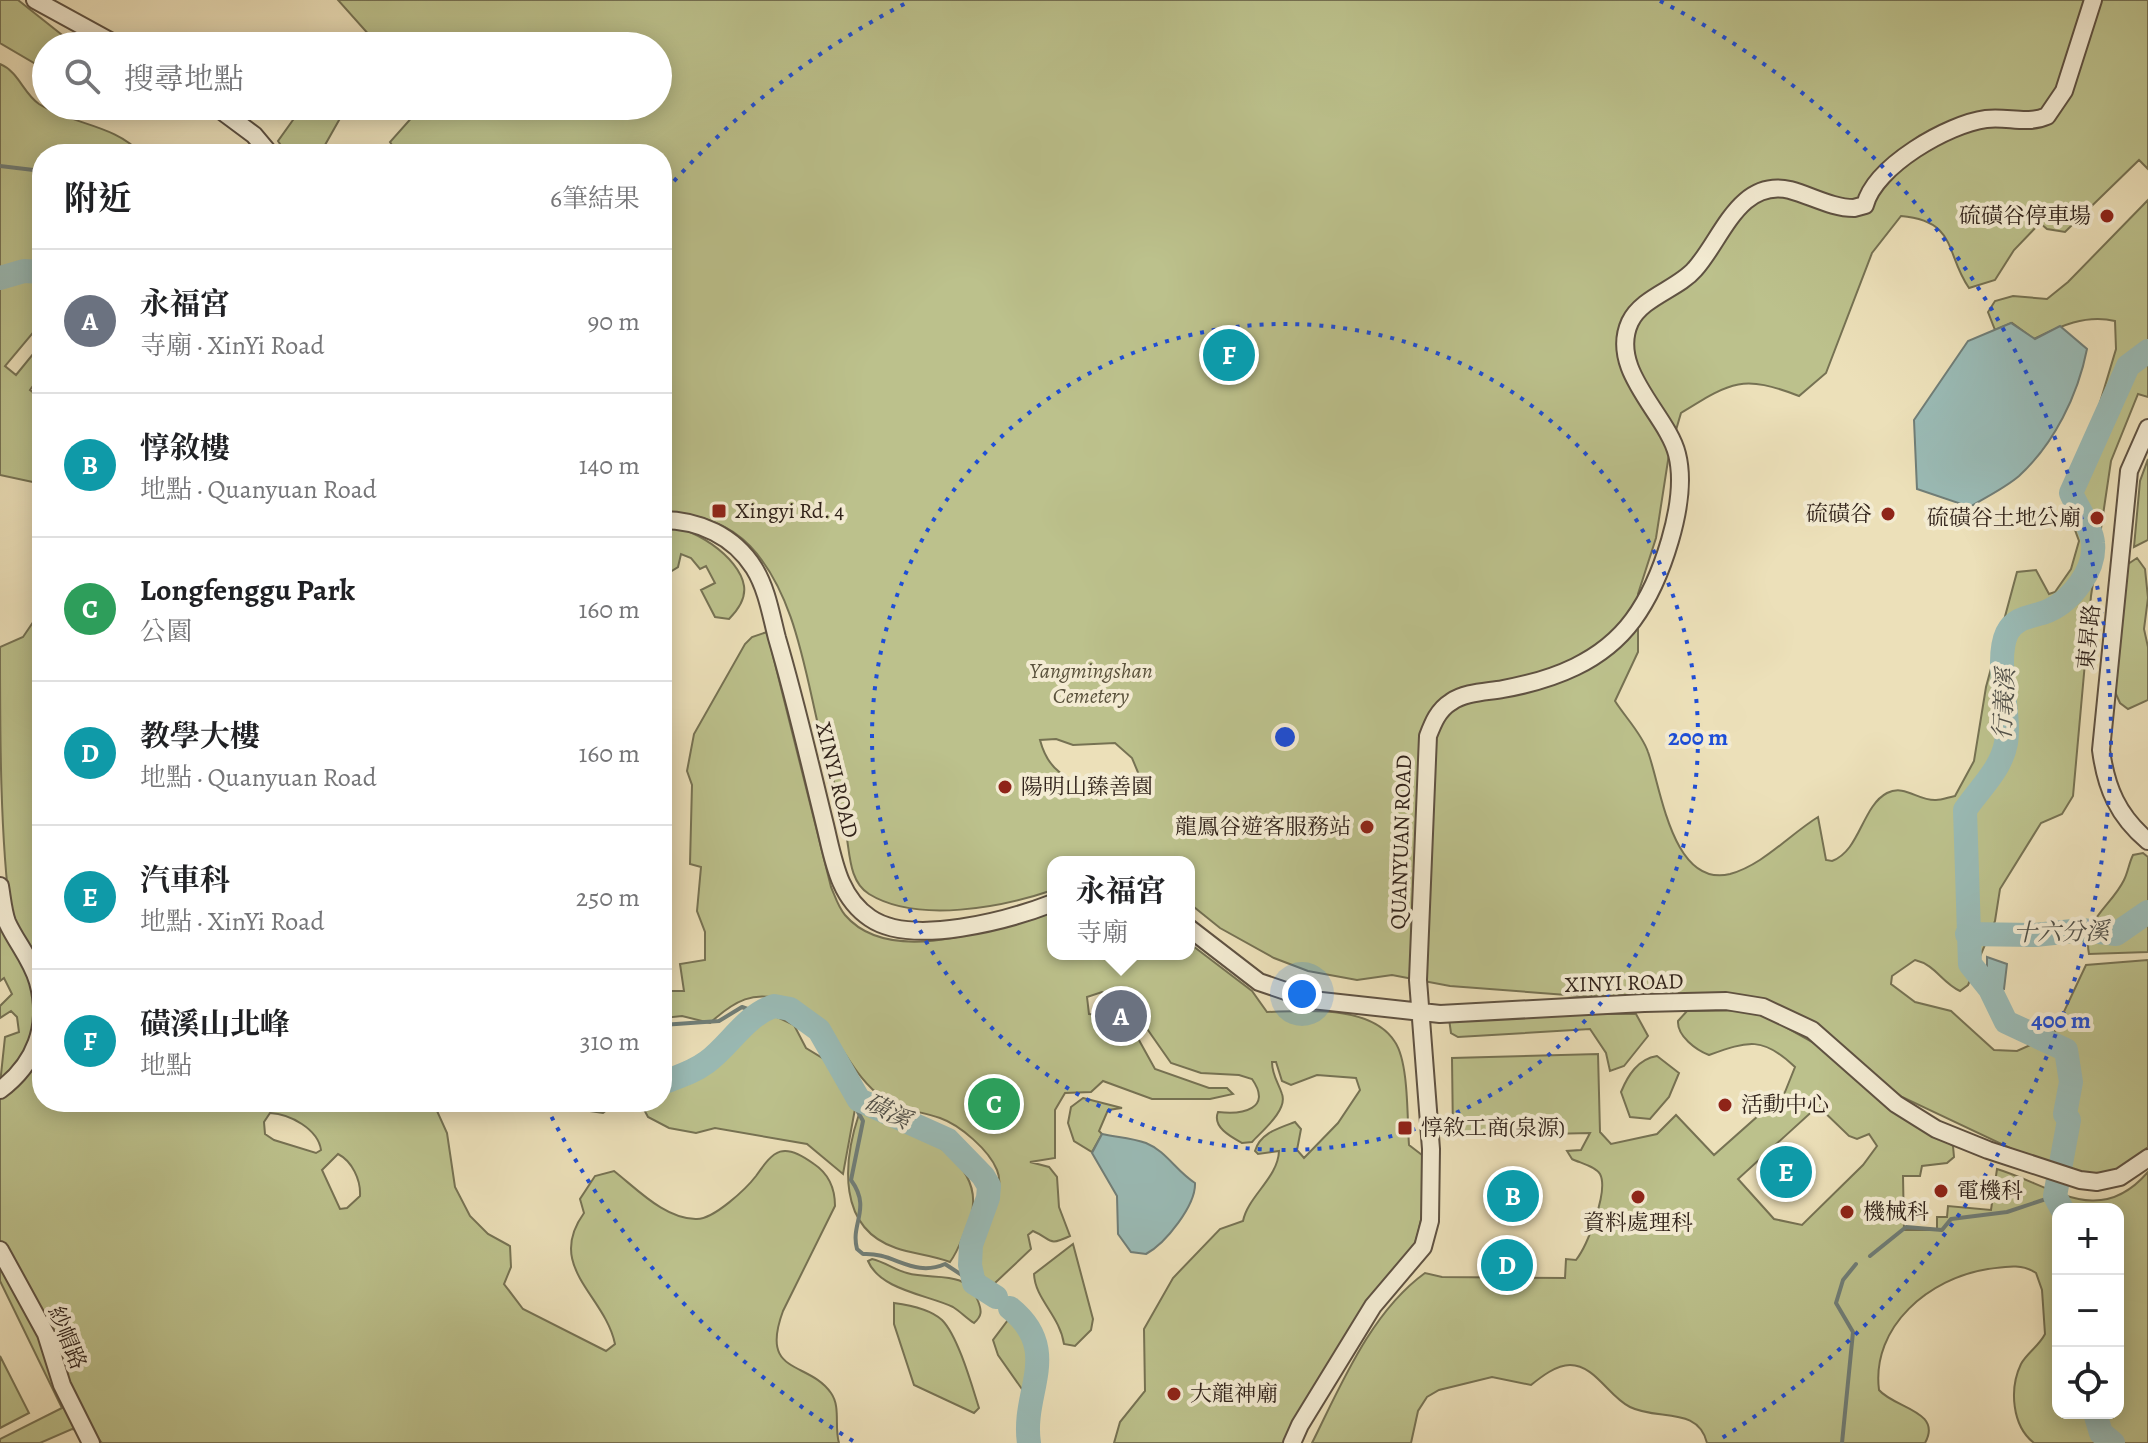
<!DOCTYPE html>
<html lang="zh-TW">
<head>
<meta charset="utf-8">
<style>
	body { margin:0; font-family:Alegreya,"Noto Serif TC",serif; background:#f6f6f6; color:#202124 }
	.controls { position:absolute; right:24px; bottom:24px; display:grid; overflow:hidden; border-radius:16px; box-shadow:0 4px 20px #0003 }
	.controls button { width:72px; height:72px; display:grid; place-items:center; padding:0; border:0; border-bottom:2px solid #e0e0e0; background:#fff; color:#202124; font:40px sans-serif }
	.you { position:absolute; left:1302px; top:994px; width:28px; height:28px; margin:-20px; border:6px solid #fff; border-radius:50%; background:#1a73e8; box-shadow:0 0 0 12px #1a73e833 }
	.badge { display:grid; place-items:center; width:52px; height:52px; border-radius:50%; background:#d93025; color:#fff; font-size:26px; font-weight:700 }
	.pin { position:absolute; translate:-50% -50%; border:4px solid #fff; box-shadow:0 2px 8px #0006 }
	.popup { position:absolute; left:1047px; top:856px; width:148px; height:104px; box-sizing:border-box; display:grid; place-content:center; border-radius:16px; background:#fff; filter:drop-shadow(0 2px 6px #0005); font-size:26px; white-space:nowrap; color:#757577 }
	.popup b { font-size:30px; color:#202124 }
	.popup::after { content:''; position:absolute; left:50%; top:100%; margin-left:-16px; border:16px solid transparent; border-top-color:#fff }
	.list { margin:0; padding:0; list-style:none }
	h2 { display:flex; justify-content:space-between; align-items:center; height:104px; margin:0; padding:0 32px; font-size:34px }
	h2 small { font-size:26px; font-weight:400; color:#757577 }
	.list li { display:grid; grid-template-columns:52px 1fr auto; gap:24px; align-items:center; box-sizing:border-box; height:144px; padding:0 32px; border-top:2px solid #e0e0e0 }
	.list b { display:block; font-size:30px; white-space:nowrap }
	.list p { margin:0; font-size:26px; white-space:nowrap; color:#757577 }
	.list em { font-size:26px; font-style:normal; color:#757577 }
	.icon { flex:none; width:44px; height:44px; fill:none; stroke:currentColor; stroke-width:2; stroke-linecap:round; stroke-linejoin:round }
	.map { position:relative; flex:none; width:2148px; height:1443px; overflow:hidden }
	.search { position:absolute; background:#fff; box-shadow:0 4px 20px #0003; left:32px; top:32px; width:640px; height:88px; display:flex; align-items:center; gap:20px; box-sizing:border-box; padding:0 28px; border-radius:44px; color:#757577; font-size:30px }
	.panel { position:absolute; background:#fff; box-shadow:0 4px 20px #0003; left:32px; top:144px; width:640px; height:968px; border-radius:32px }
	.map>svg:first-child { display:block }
	.green { fill:#bcc18c; stroke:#767253; stroke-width:2; fill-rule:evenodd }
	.water { fill:#9abbb6; stroke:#707e78; stroke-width:2 }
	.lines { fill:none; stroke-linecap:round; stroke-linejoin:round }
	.stream { stroke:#707e78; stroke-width:4 }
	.river { stroke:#9abbb6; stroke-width:24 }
	.minor-casing { stroke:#5f5242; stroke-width:20 }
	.minor { stroke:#f3ebd2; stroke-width:16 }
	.ring { fill:none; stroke:#1d4ed8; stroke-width:4; stroke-dasharray:4 8 }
	.poi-dot { fill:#8f2418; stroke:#f3ebd2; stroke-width:3 }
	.labels { text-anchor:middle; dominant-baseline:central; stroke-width:8; stroke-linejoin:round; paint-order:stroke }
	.poi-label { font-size:22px; fill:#30221a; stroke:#f3ebd2; text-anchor:start }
	.street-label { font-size:22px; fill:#30221a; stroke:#f3ebd2 }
	.park-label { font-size:22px; font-style:italic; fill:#5a523c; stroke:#f3ebd2 }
	.water-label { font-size:24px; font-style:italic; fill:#505049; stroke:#f3ebd2 }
	.centre { fill:#1d4ed8; stroke:#f3ebd2; stroke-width:4 }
	.ring-label { font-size:24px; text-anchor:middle; font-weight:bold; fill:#1d4ed8; stroke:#f3ebd2; stroke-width:8; stroke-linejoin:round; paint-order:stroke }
</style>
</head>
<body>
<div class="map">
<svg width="2148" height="1443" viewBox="0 0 2148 1443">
	<rect width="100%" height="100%" fill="#ece0b9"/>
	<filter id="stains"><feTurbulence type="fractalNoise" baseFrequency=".0025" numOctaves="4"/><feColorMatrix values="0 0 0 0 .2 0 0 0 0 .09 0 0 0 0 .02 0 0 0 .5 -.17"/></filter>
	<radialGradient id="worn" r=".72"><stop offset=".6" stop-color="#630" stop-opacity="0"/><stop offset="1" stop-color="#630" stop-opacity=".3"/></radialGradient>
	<path class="green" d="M0 0H18L76 46H46V70L0 43Z
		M338 0H2148V169L2139 160 2065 232 2047 229 2040 223 2014 250 1995 280 1969 288C1945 254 1958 221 1901 216L1872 253 1826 373 1799 396C1742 374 1731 382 1681 413L1669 454 1656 538 1638 594V652L1615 701C1625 717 1642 734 1648 752 1661 787 1672 888 1730 874 1763 865 1789 835 1818 817L1826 860 1832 861C1860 851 1862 806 1887 793 1905 784 1918 801 1936 800 1942 800 1949 797 1955 796L1974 761 1986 687 2017 572 2036 570 2049 594 2055 592 2071 569 2079 541 2068 511 2067 483 2090 436 2116 349 2115 321C2086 314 2060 326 2034 339L2012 323 1995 330 1988 312 1995 301 2013 296 2047 299 2068 282 2148 200V397L2138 394 2111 461 2091 596 2073 796 2062 814 2041 823 2000 889 1995 921 1968 985 1960 991C1941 982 1936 965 1915 960L1892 976 1891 984 1915 1002 1951 1011 1994 1050 2017 1051 2053 1035 2086 965 2148 960V1147L2113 1175 2094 1181 2044 1164 1902 1097 1826 1041 1759 1000 1580 996 1450 986 1392 975 1357 980 1308 971 1274 958 1220 928 1189 903V862H1053V890C1003 907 918 924 869 894 849 882 850 853 846 833 840 799 829 766 820 733 805 672 795 593 750 546 726 521 695 513 662 512V154H404L396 151 390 142 422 106H658V46H379ZM1056 739 1073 745 1115 743 1132 758 1142 782C1098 783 1054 793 1040 740Z
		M0 64C19 72 23 93 39 104 70 124 117 125 141 154H42V333L36 329 5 366 16 375 42 343V373L30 390 42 399V484L0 475Z
		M303 106H347L325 145 339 154H287L278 141Z
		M2148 459V540L2134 547 2140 481Z
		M662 526C690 524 740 557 744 586 746 599 737 611 729 619L715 617 701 590 715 583 706 566 700 569 691 558 681 554 678 567 662 577Z
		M2137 558 2145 569 2148 598 2144 629 2148 647V700L2128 709 2120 703 2115 692 2125 566Z
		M42 609V983C32 961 17 939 11 916 0 841 0 728 0 647L23 637Z
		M767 632 831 887C835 896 838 907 845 915 891 969 997 927 1053 910V954H1189V943L1252 991 1267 1012C1304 1011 1371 1004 1395 1042 1409 1063 1407 1119 1409 1145L1422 1155C1427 1186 1424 1217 1414 1246L1284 1443H1114L1120 1422 1145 1391 1144 1329 1173 1278 1220 1229 1243 1221C1248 1196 1278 1178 1279 1151L1258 1154 1255 1151C1260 1133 1279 1128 1295 1122L1301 1129 1297 1150 1304 1158 1338 1123 1360 1090 1356 1078 1317 1075 1291 1085 1282 1081 1276 1062H1272C1272 1075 1278 1082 1282 1094 1288 1110 1262 1131 1252 1142L1242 1143C1231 1137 1212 1127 1218 1112 1242 1115 1273 1109 1252 1079L1239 1075 1201 1073 1171 1063 1129 1003 1102 992 1087 997 1089 1014 1105 1015 1118 1032 1130 1024 1155 1069 1209 1088H1227L1233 1094 1210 1099H1152L1103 1081 1091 1092 1065 1093 1055 1110V1158L1030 1162 1049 1167 1057 1177 1059 1207 1070 1236C1047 1247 1052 1239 1033 1231L1028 1235 1031 1249 995 1283H988C950 1234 1012 1206 997 1170 989 1150 960 1125 940 1118 917 1110 904 1112 883 1098 854 1078 843 1043 818 1019 810 1011 796 1006 786 1002 755 988 733 1002 710 1023L682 1016 664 1018 662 997 668 991H684L680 964 705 960V932L697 911 701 867 690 864 692 785 687 771 694 734 745 644 752 637Z
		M2143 853 2148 857V952L2089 954C2082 919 2111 907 2124 880 2128 872 2129 863 2133 855Z
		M0 910C20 953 56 1010 24 1056 18 1066 8 1075 0 1084L5 1037 19 1032 17 1017 11 1011 0 1018V1006L12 994 4 978 0 981Z
		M1755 1010 1819 1046 1953 1146 1954 1157 1947 1163 1922 1166 1920 1176H1903L1904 1230H1937V1217H1947L1948 1206 1991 1210 1997 1169C2053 1186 2099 1229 2148 1172V1443H2034C2012 1426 2009 1389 2021 1364 2027 1353 2039 1346 2045 1334L2042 1290 2036 1273C2021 1263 2005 1267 1988 1269 1930 1278 1871 1326 1879 1390 1894 1408 1943 1411 1925 1443H1707C1698 1406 1658 1421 1630 1407 1609 1397 1595 1365 1570 1365 1556 1365 1541 1377 1531 1385L1492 1377 1439 1390 1427 1397 1418 1411 1411 1443H1312C1341 1385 1371 1312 1425 1273L1442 1277 1565 1278 1566 1259 1576 1260C1587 1246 1609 1191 1600 1174 1595 1166 1580 1163 1572 1159L1567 1151 1581 1150 1590 1133 1453 1136 1452 1058 1598 1054 1600 1132 1611 1144 1657 1134 1676 1115 1714 1155 1785 1092 1795 1067C1763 1036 1748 1041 1709 1055 1696 1050 1677 1036 1678 1021L1687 1011ZM1818 1106 1849 1136 1857 1139 1869 1134 1877 1146 1863 1165 1802 1225 1774 1219 1738 1179ZM2058 1209H2118V1413H2058Z
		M1455 1014H1636L1648 1036 1624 1066 1610 1071 1606 1053 1590 1029 1458 1037 1451 1033 1449 1019Z
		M761 1015 775 1016 794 1025 806 1048 832 1064 839 1086 855 1109 843 1174 807 1144 715 1128 696 1133 669 1128 648 1117 640 1102H662V1081L693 1080Z
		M42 1050V1102H433L447 1133 455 1187 470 1216 488 1234 510 1246 511 1267 504 1284 523 1309 606 1351 615 1344C605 1295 545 1267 584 1213L580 1199 595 1176 614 1171C637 1189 666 1220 697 1219 714 1219 746 1189 756 1176 774 1150 783 1141 814 1164 829 1174 835 1188 835 1206L783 1311C759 1376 808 1360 831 1393 841 1407 834 1427 839 1443H102L94 1433 72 1429 40 1443H0V1439L62 1408 0 1281V1098L33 1068ZM270 1113C290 1114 318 1129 321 1150L316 1153 274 1140 265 1134 264 1122ZM338 1154C352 1161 361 1180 360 1196L347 1208 340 1209 322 1170Z
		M1657 1056 1679 1073 1669 1097 1650 1119 1630 1117 1621 1092C1628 1075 1638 1059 1657 1056Z
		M1083 1098 1122 1108 1108 1110 1099 1131 1102 1134 1092 1152 1074 1141 1068 1123 1071 1107Z
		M528 1102H617L603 1113Z
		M866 1111C915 1129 998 1164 966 1229 961 1241 958 1251 950 1262 932 1255 913 1254 896 1248 837 1228 843 1162 859 1114Z
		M1073 1244 1093 1319 1091 1330 1075 1346 1064 1344C1060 1316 1035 1299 1034 1274Z
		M872 1259C885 1262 895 1270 907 1273 934 1281 966 1268 978 1301 982 1311 982 1316 974 1323 966 1318 961 1312 953 1307 928 1295 880 1290 868 1261Z
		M894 1303C909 1305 930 1309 942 1320 958 1336 972 1386 979 1408L974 1413 914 1385 894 1324Z
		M1008 1320C1039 1330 1038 1368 1024 1392L998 1355 993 1340Z
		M0 1356 29 1413 0 1428Z"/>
	<path class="water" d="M2011 323 2035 339 2060 326 2087 349C2078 395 2054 444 2019 476 2005 488 1986 497 1970 507L1917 489 1914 420 1968 341Z
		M1987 957 2007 964 2004 989 1995 990 1987 969Z
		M1102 1134C1116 1137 1133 1138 1146 1143 1166 1151 1177 1172 1195 1183 1196 1205 1166 1243 1146 1254L1131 1252 1118 1234 1117 1196 1092 1153Z"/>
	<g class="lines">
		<path class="stream" d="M0 166 42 171
			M662 1025 719 1021 742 1007 756 1012
			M859 1100 858 1112 863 1121 851 1180C872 1209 850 1223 857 1249L863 1254C894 1252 913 1278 945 1264L974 1283
			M1870 1256 1906 1227 1942 1230 1951 1219 2007 1212 2055 1196
			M1842 1443 1853 1332 1836 1303 1843 1280 1856 1264"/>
		<path class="river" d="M0 278 24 271 42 272
			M1967 934 2035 935 2082 930 2116 934 2148 912
			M662 1083C679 1076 692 1073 707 1062 731 1044 745 1016 774 1006L790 1009 819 1030 859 1100 948 1140 983 1176 989 1186 988 1198 971 1245 970 1265 974 1283 996 1297
			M2062 1209 2055 1196 2069 1120 2065 1114 2071 1082 2066 1050 2006 1022 1990 989 1970 964 1965 810C1979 789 2001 770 2006 743 2011 714 1994 661 2007 633 2015 616 2034 617 2048 611 2071 601 2096 570 2093 543 2092 528 2077 507 2071 493L2128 366 2148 351
			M1010 1308C1063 1351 1021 1392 1029 1443
			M2095 1413 2101 1433 2113 1443"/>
		<defs>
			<path id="minor" d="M35 0 119 46
				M215 106 254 135 270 154
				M2148 428 2129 471 2101 750C2106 788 2118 816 2148 841
				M662 520C699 520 734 536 754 568 767 589 771 615 777 638 795 699 809 760 824 821 833 856 837 896 870 918 912 947 1009 920 1053 903
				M0 886C2 897 3 911 7 922 16 942 32 960 38 982 50 1026 35 1064 0 1090
				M1189 928 1259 982 1312 1000 1440 1014 1644 1003 1726 1001 1763 1007 1812 1030 1896 1104 1936 1129 1988 1150 2080 1180 2097 1182 2120 1177 2148 1158
				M0 1250 46 1334 62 1385 91 1443
				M1292 1443 1300 1425 1373 1306 1423 1247 1430 1221 1431 1149 1418 980 1428 736C1433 723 1438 710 1451 702 1465 692 1487 692 1503 689 1553 680 1602 662 1633 620 1661 582 1689 501 1677 454 1667 414 1608 370 1630 322 1642 297 1678 289 1695 269 1722 239 1739 178 1790 190 1812 196 1832 208 1854 208L1865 205C1875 166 1948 124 1986 119 2007 116 2027 125 2047 116L2064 91 2093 0"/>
		</defs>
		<use href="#minor" class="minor-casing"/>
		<use href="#minor" class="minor"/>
	</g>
	<g class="ring">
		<circle cx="1285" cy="737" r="413"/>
		<path d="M853 1441A826 826 0 0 1 546 1106M666 190A826 826 0 0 1 910 1M1660 1A826 826 0 0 1 1717 1441"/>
	</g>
	<g class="poi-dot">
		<circle cx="2107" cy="216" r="8"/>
		<rect x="711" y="503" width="16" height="16" rx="4"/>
		<circle cx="1888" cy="514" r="8"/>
		<circle cx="2097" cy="518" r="8"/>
		<circle cx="1005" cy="787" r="8"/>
		<circle cx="1367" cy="827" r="8"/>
		<circle cx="1725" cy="1105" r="8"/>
		<rect x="1397" y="1120" width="16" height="16" rx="4"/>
		<circle cx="1941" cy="1191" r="8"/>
		<circle cx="1638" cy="1197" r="8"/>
		<circle cx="1847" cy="1212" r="8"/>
		<circle cx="1174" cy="1394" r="8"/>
	</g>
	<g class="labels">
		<g class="poi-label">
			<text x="2091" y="216" text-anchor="end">硫磺谷停車場</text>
			<text x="735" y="511">Xingyi Rd. 4</text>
			<text x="1872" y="514" text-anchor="end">硫磺谷</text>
			<text x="2081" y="518" text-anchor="end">硫磺谷土地公廟</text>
			<text x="1021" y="787">陽明山臻善園</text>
			<text x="1351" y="827" text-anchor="end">龍鳳谷遊客服務站</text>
			<text x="1741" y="1105">活動中心</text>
			<text x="1421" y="1128">惇敘工商(泉源)</text>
			<text x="1957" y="1191">電機科</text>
			<text x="1863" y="1212">機械科</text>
			<text x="1638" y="1223" text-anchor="middle">資料處理科</text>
			<text x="1190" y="1394">大龍神廟</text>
		</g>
		<g class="street-label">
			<text transform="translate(2089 637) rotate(-84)">東昇路</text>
			<text transform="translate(837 780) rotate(76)">XINYI ROAD</text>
			<text transform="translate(1401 842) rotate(-88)">QUANYUAN ROAD</text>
			<text transform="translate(1624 983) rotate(-2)">XINYI ROAD</text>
			<text transform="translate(67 1338) rotate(68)">紗帽路</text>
		</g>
		<g class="park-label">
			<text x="1091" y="671">Yangmingshan<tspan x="1091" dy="25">Cemetery</tspan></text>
		</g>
		<g class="water-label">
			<text transform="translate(2004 704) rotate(-87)">行義溪</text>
			<text transform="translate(2061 932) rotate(-1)">十六分溪</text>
			<text transform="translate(888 1111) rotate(27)">磺溪</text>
		</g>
	</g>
	<circle cx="1285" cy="737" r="12" class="centre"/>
	<g class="ring-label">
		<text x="1698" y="745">200 m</text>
		<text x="2061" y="1028">400 m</text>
	</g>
	<rect width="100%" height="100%" filter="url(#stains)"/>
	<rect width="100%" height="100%" fill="url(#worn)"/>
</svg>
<div class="controls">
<button>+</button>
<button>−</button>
<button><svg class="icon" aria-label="locate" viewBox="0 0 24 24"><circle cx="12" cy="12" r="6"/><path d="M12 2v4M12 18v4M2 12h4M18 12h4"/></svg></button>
</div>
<div class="you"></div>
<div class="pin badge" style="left:1121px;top:1016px;background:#6b7280">A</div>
<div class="popup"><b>永福宮</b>寺廟</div>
<div class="pin badge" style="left:1513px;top:1196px;background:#0f9aa8">B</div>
<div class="pin badge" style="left:994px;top:1104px;background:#2e9e5b">C</div>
<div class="pin badge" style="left:1507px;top:1265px;background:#0f9aa8">D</div>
<div class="pin badge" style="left:1786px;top:1172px;background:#0f9aa8">E</div>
<div class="pin badge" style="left:1229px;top:355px;background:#0f9aa8">F</div>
<div class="search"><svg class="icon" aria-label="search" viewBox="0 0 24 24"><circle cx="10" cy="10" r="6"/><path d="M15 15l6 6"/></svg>搜尋地點</div>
<section class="panel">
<h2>附近<small>6筆結果</small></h2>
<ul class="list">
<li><span class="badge" style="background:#6b7280">A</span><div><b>永福宮</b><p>寺廟 · XinYi Road</p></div><em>90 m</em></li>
<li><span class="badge" style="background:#0f9aa8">B</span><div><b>惇敘樓</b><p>地點 · Quanyuan Road</p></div><em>140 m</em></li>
<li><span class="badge" style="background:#2e9e5b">C</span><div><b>Longfenggu Park</b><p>公園</p></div><em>160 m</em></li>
<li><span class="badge" style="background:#0f9aa8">D</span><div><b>教學大樓</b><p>地點 · Quanyuan Road</p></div><em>160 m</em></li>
<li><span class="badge" style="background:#0f9aa8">E</span><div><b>汽車科</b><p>地點 · XinYi Road</p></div><em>250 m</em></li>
<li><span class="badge" style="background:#0f9aa8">F</span><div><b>磺溪山北峰</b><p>地點</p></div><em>310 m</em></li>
</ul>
</section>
</div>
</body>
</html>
